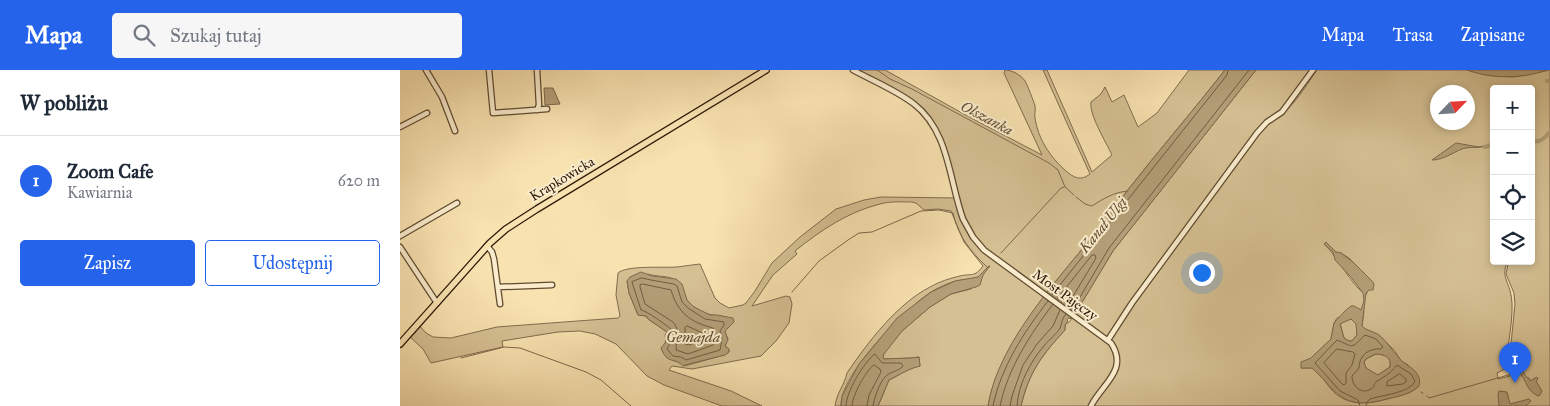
<!DOCTYPE html>
<html lang="pl">
<head>
<meta charset="utf-8">
<style>
	body { margin:0; font-family:"IM FELL Great Primer",serif; background:#f6f6f7; color:#1f2937 }
	.controls { position:absolute; right:15px; top:15px; display:grid; overflow:hidden; border-radius:5px; box-shadow:0 2px 8px #0003 }
	.controls button { width:45px; height:45px; display:grid; place-items:center; padding:0; border:0; border-bottom:1px solid #e0e1e3; background:#fff; color:#1f2937; font:25px sans-serif }
	.compass { position:absolute; left:1030px; top:15px; width:45px; height:45px; border-radius:50%; background:#fff; box-shadow:0 2px 8px #0003; rotate:65deg }
	.you { position:absolute; left:801px; top:202px; width:18px; height:18px; margin:-12px; border:4px solid #fff; border-radius:50%; background:#1a73e8; box-shadow:0 0 0 8px #1a73e833 }
	.badge { display:grid; place-items:center; width:32px; height:32px; border-radius:50%; background:#2563eb; color:#fff; font-size:16px; font-weight:700 }
	.pin { position:absolute; translate:-50% -41px; filter:drop-shadow(0 1px 2px #0008) }
	.pin::after { content:''; position:absolute; top:26px; width:18px; height:15px; background:inherit; clip-path:polygon(0 0,100% 0,50% 100%) }
	.list { margin:0; padding:0; list-style:none }
	h2 { display:flex; justify-content:space-between; align-items:center; height:65px; margin:0; padding:0 20px; font-size:21px }
	h2 small { font-size:16px; font-weight:400; color:#747a83 }
	.list li { display:grid; grid-template-columns:32px 1fr auto; gap:15px; align-items:center; box-sizing:border-box; height:90px; padding:0 20px; border-top:1px solid #e0e1e3 }
	.list b { display:block; font-size:19px; white-space:nowrap }
	.list p { margin:0; font-size:16px; white-space:nowrap; color:#747a83 }
	.list em { font-size:16px; font-style:normal; color:#747a83 }
	.actions { display:flex; gap:10px; padding:15px 20px }
	.actions a { flex:1; padding:11px 0; border:1px solid #2563eb; border-radius:5px; text-align:center; font-size:18px; color:#2563eb }
	.actions .main { background:#2563eb; color:#fff }
	.icon { flex:none; width:28px; height:28px; fill:none; stroke:currentColor; stroke-width:2; stroke-linecap:round; stroke-linejoin:round }
	.map { position:relative; flex:none; width:1150px; height:336px; overflow:hidden }
	header { display:flex; align-items:center; gap:30px; box-sizing:border-box; height:70px; padding:0 25px; background:#2563eb; color:#fff }
	header strong { font-size:24px }
	nav { display:flex; gap:28px; margin-inline-start:auto; font-size:18px }
	.search { width:350px; height:45px; background:#f6f6f7; display:flex; align-items:center; gap:12px; box-sizing:border-box; padding:0 18px; border-radius:5px; color:#747a83; font-size:19px }
	main { display:flex }
	aside { flex:1; background:#fff }
	.map>svg:first-child { display:block }
	.green { fill:#d5c093; stroke:#806c4e; fill-rule:evenodd }
	.water { fill:#b39e77; stroke:#7d694b; fill-rule:evenodd }
	.lines { fill:none; stroke-linecap:round; stroke-linejoin:round }
	.shore { stroke:#705c40; stroke-width:1 }
	.stream { stroke:#7d694b; stroke-width:1 }
	.canal { stroke:#b39e77; stroke-width:4 }
	.minor-casing { stroke:#5f4b32; stroke-width:7 }
	.major-casing { stroke:#2c1908; stroke-width:8 }
	.minor { stroke:#faeccc; stroke-width:4.5 }
	.major { stroke:#f8e2b0; stroke-width:5.5 }
	.labels { text-anchor:middle; dominant-baseline:central; stroke-width:4; stroke-linejoin:round; paint-order:stroke }
	.street-label { font-size:14px; fill:#2c1908; stroke:#faeccc }
	.water-label { font-size:15px; font-style:italic; fill:#624e34; stroke:#faeccc }
</style>
</head>
<body>
<header>
<strong>Mapa</strong>
<div class="search"><svg class="icon" aria-label="search" viewBox="0 0 24 24"><circle cx="10" cy="10" r="6"/><path d="M15 15l6 6"/></svg>Szukaj tutaj</div>
<nav><a>Mapa</a><a>Trasa</a><a>Zapisane</a></nav>
</header>
<main>
<aside>
<h2>W pobliżu<small></small></h2>
<ul class="list">
<li><span class="badge">1</span><div><b>Zoom Cafe</b><p>Kawiarnia</p></div><em>620 m</em></li>
</ul>
<div class="actions"><a class="main">Zapisz</a><a>Udostępnij</a></div>
</aside>
<div class="map">
<svg width="1150" height="336" viewBox="0 0 1150 336">
	<rect width="100%" height="100%" fill="#f8e2b0"/>
	<filter id="stains"><feTurbulence type="fractalNoise" baseFrequency=".004" numOctaves="4"/><feColorMatrix values="0 0 0 0 .2 0 0 0 0 .09 0 0 0 0 .02 0 0 0 .5 -.17"/></filter>
	<radialGradient id="worn" r=".72"><stop offset=".6" stop-color="#630" stop-opacity="0"/><stop offset="1" stop-color="#630" stop-opacity=".3"/></radialGradient>
	<path class="green" d="M453 0H485L571 48 642 85 604 3 605 0C612 0 621 5 625 11 627 14 634 32 635 36 636 40 634 44 635 48 638 69 650 87 666 101 674 108 681 111 690 104L643 0H647L692 102 712 85C706 72 689 45 691 32L701 24 705 17 712 32 724 25 738 57 757 43 789 0H825C793 41 759 80 727 121 719 132 711 144 702 155 662 205 599 271 588 336H478L489 310C500 305 509 298 520 296L519 287C507 289 496 288 484 289L483 287 484 283 502 261 530 237 551 224 571 219 589 196C585 199 582 204 578 207 572 211 563 209 556 211 548 213 539 217 531 222 506 238 439 305 441 336H435C437 322 444 316 447 303 468 272 497 234 530 217 539 212 550 208 560 206 572 203 574 208 583 196L564 172 551 141 538 139 524 140 516 133 512 132C502 132 490 131 480 134 448 142 421 160 395 181L397 184 373 205 352 236 386 226 390 227 392 234 389 253 376 271 361 286 292 299 272 296 269 300 331 321 362 336H322L264 315 247 306 216 274 195 264 180 261 158 262 102 271 103 277 31 293 23 279 8 265 18 254 26 263 33 267 51 268 97 257 218 248 220 246 216 225 218 203C227 195 263 198 277 197 284 196 292 195 300 194L315 228 320 233 329 238 343 235 346 233 355 221 372 193 400 167 436 139 464 130 481 127 557 128 537 61 513 33ZM248 204C256 207 267 205 275 210 284 216 281 221 286 229 289 235 296 238 301 241 312 248 324 243 334 252L325 261V264L328 268 325 276 329 279V282L324 285 288 295 283 296C279 290 271 291 266 287L265 274 267 262 248 249 246 246 238 245 229 223 227 211Z
		M856 0H910L879 42 869 51C891 43 904 18 917 0H1067L1086 5 1114 7 1150 0V336H621C629 302 642 285 665 260V255L670 251 684 229 713 181ZM1094 19H1131V191H1094ZM1038 22H1068V52H1038ZM926 172 936 182 941 183 949 188 972 211 966 225C949 213 940 189 924 174ZM1108 194 1106 204 1114 223 1115 234 1109 294 1111 298 1110 306 1098 309 1097 303 1105 299C1107 279 1115 243 1111 225 1109 213 1102 207 1106 195ZM959 239 964 241 962 256 963 258 979 265 995 281 1001 291 1008 295 1017 318C1006 326 999 325 987 329 969 334 951 336 936 324 927 316 922 305 912 298H901L931 269 934 253 937 248Z
		M951 249C958 252 957 259 957 265L952 271H949L944 268 940 253Z
		M976 284C984 285 992 286 990 297L978 305C971 304 965 299 964 292L966 289Z"/>
	<path class="water" d="M825 0H856L713 181 684 229 670 249 669 248 667 250 668 251 665 255V260C642 285 629 302 621 336H588C598 271 662 205 702 155 711 144 719 132 727 121 759 80 793 41 825 0Z
		M1067 0H1147C1122 9 1092 9 1067 0Z
		M144 18H153L160 34 145 35Z
		M1056 73 1079 77 1089 75C1079 79 1070 76 1062 79 1052 83 1043 90 1032 90Z
		M926 172 936 182 941 183 953 192 972 211 974 214 973 220H969L966 223 962 256C967 261 973 261 979 265 988 272 992 281 1000 289 1005 295 1013 297 1017 304 1020 308 1020 311 1019 316 1009 325 999 326 987 329 963 335 949 336 931 318 925 311 919 304 912 298H901V292L911 288 931 269 934 253 945 241 951 236H954L961 240 964 231 963 223 950 206 935 190 933 182 924 174ZM951 249 956 254 957 265 952 271H949L944 268 940 254ZM975 284C984 284 992 287 990 297L978 305 966 298 964 292 966 289Z
		M589 196H590L583 205 580 215 576 217 551 224 530 237 502 261 484 284 483 287 484 289C496 288 507 289 519 287L520 296C510 298 499 305 489 310L478 336H441L442 326 459 294 497 248 531 222 555 211 578 207Z
		M241 202 252 206 276 209 282 214 287 230 294 237 310 245H317L333 248 334 252 325 261 328 270 325 276 329 279V282L325 285 285 295 283 296C275 287 267 295 261 278L266 272 265 265 267 262 248 249 246 246 238 245 229 223 227 211 230 207Z
		M1122 299 1126 307 1129 308 1130 311 1137 307 1138 309 1136 311 1142 321 1140 325 1138 326C1126 320 1127 312 1120 303Z
		M1099 321 1107 322 1110 334 1129 329 1131 331 1126 336H1099L1098 324Z"/>
	<g class="lines">
		<path class="shore" d="M242 208 251 210 274 214 277 216 282 232 288 238 305 249 324 252V255L320 261 322 269 320 280 286 290 281 287 273 286 267 279 270 273 271 259C266 255 247 241 241 240L232 212Z
			M243 214 271 220C278 243 290 252 313 258L315 270 313 275 288 284 276 280C276 270 281 261 273 252L245 234 240 217V215Z
			M652 225 827 5 828 0
			M657 229 692 185H695L696 188 675 223 666 236
			M671 239 680 227 709 178 849 0
			M287 256 305 264 306 269 289 275 285 274V258Z
			M937 279 953 282 955 284 952 295 946 303V313L944 315 942 314 924 293Z
			M1000 304 1006 309V312L1003 314 987 316V312Z
			M446 336C446 322 464 292 475 284L482 293H501L503 296C498 302 491 301 486 306 480 311 474 329 473 336
			M452 336C452 326 466 300 474 295L480 299 481 302 469 325 467 336
			M593 336C601 297 624 262 648 231
			M600 336C608 298 630 265 653 234
			M610 336 612 326 623 295 637 274 653 256 660 240
			M617 336C618 315 630 292 644 276 648 270 657 264 660 258 662 253 662 248 666 244
			M960 336 958 330 940 321 915 293 937 270C954 277 950 280 965 265L976 269 983 277 981 279C969 278 959 285 959 298L952 306C952 316 961 325 971 319 977 315 971 317 976 312 977 311 981 309 982 308 989 304 993 300 997 295L1011 304 1015 311C1010 323 982 325 970 329L967 332 966 336"/>
		<path class="stream" d="M477 0 490 9 512 19 649 93 658 100 665 117 674 125
			M676 127 685 134 692 136C703 129 714 122 728 121
			M601 183 661 118 664 117
			M392 222 419 191 448 170 459 163 472 162 521 141 539 140 553 143C558 166 570 181 587 197
			M61 288 104 277 120 278 186 302 201 310 231 336
			M1021 322 1023 323
			M1027 326 1029 328 1115 303"/>
		<path class="canal" d="M1147 11H1150
			M1131 71C1141 73 1144 68 1150 62
			M1085 77 1094 74"/>
		<defs>
			<path id="minor" d="M26 0 42 27 55 61
				M89 0 93 43 147 39
				M137 0 139 35 137 40
				M453 0C473 11 496 20 514 34 549 61 549 110 563 149L573 167 584 180 711 273C729 300 702 314 691 336
				M0 57 27 43
				M0 166 57 133
				M87 176 92 182 94 189 100 234
				M0 177 37 233
				M98 217 152 215
				M708 270 732 233 857 63 867 52 882 42 913 0"/>
			<path id="major" d="M0 274 90 173 106 159 137 139 366 0"/>
		</defs>
		<use href="#minor" class="minor-casing"/>
		<use href="#major" class="major-casing"/>
		<use href="#minor" class="minor"/>
		<use href="#major" class="major"/>
	</g>
	<g class="labels">
		<g class="street-label">
			<text transform="translate(162 109) rotate(-31)">Krapkowicka</text>
			<text transform="translate(665 225) rotate(36)">Most Pajęczy</text>
		</g>
		<g class="water-label">
			<text transform="translate(587 48) rotate(28)">Olszanka</text>
			<text transform="translate(703 155) rotate(-51)">Kanał Ulgi</text>
			<text x="293" y="267">Gemajda</text>
		</g>
	</g>
	<rect width="100%" height="100%" filter="url(#stains)"/>
	<rect width="100%" height="100%" fill="url(#worn)"/>
</svg>
<div class="controls">
<button>+</button>
<button>−</button>
<button><svg class="icon" aria-label="locate" viewBox="0 0 24 24"><circle cx="12" cy="12" r="6"/><path d="M12 2v4M12 18v4M2 12h4M18 12h4"/></svg></button>
<button><svg class="icon" aria-label="layers" viewBox="0 0 24 24"><path d="M12 4l9 5-9 5-9-5zM3 14l9 5 9-5"/></svg></button>
</div>
<svg class="compass" viewBox="-18 -18 36 36"><path d="M0-13l5 13h-10z" fill="#e53935"/><path d="M0 13l5-13h-10z" fill="#747a83"/></svg>
<div class="you"></div>
<div class="pin badge" style="left:1115px;top:313px">1</div>
</div>
</main>
</body>
</html>
